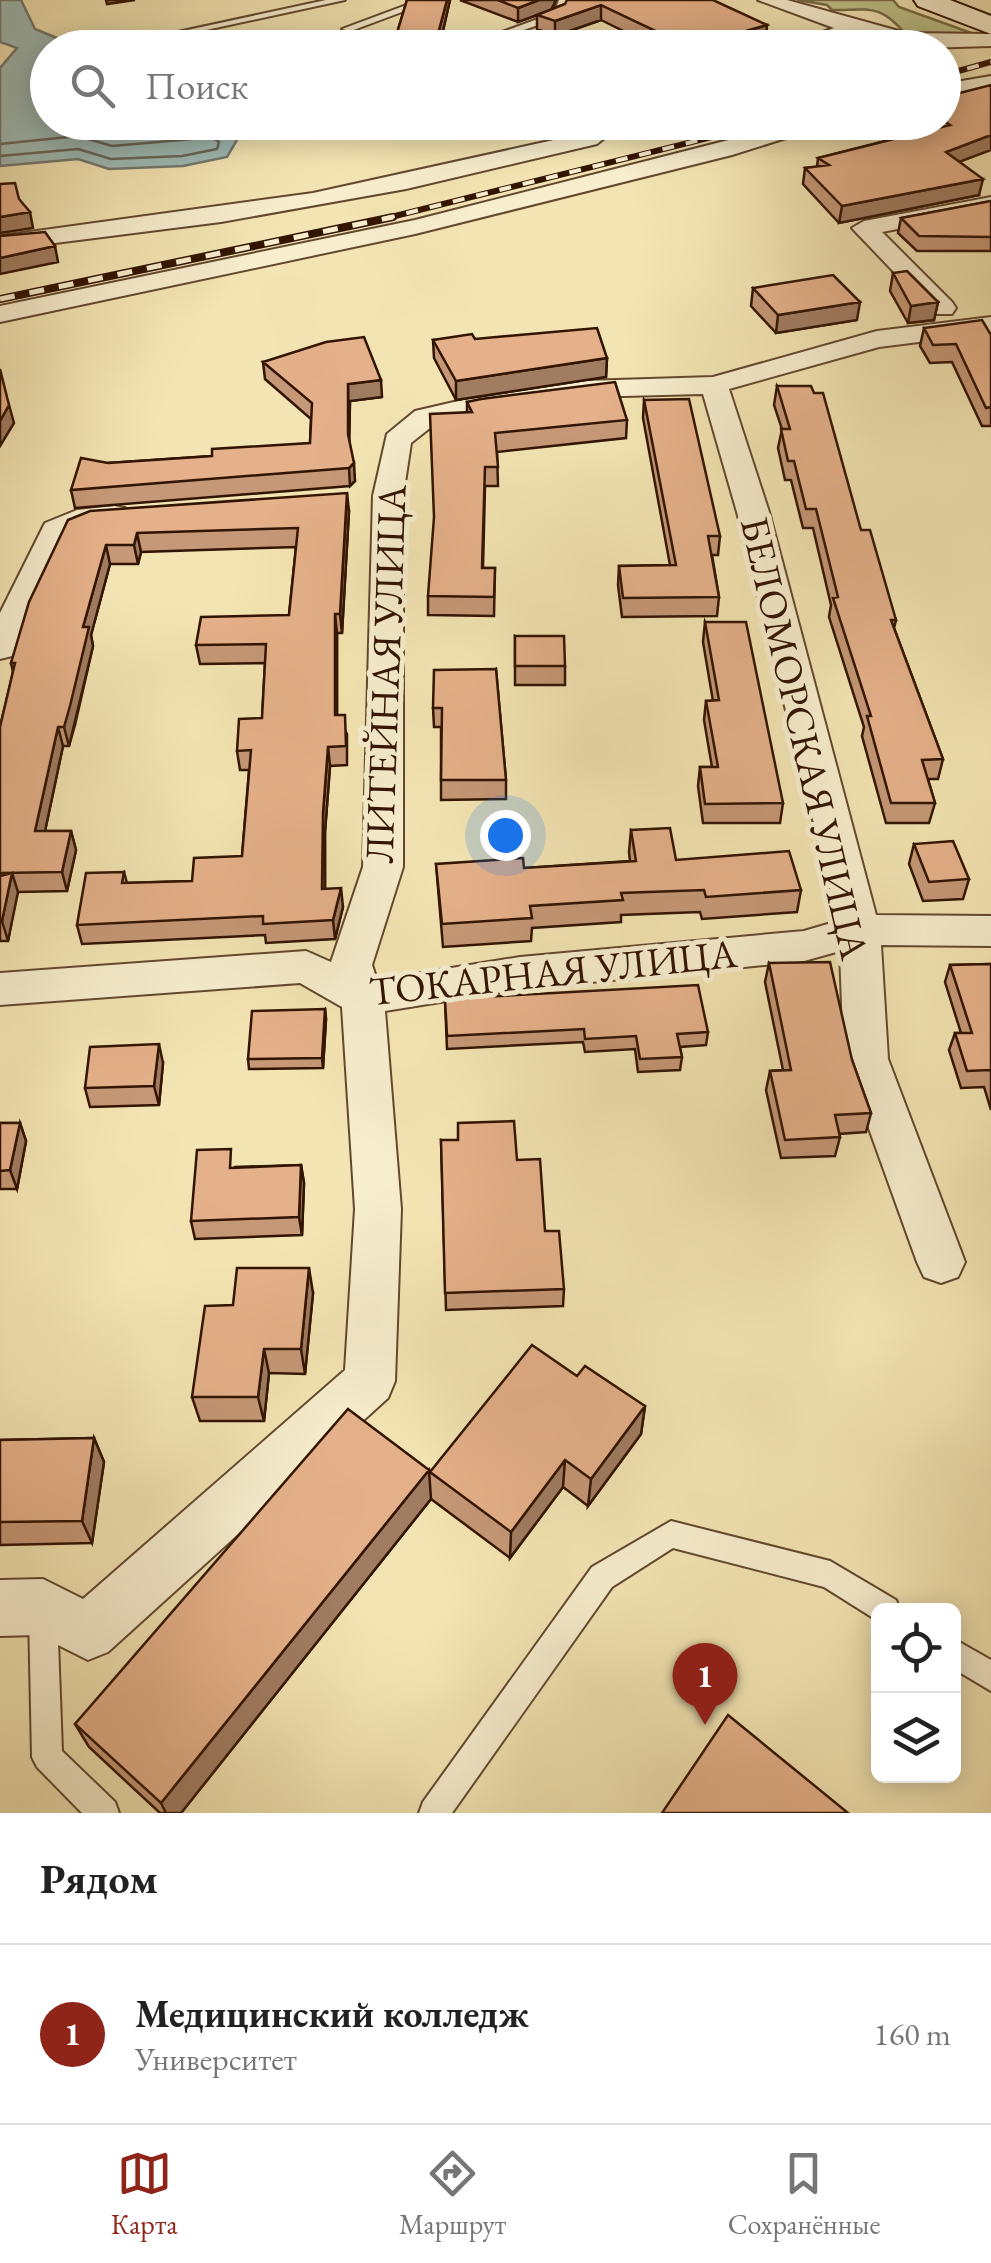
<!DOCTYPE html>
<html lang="ru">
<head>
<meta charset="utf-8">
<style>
	body { margin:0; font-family:"EB Garamond",serif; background:#f2f2f2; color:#222 }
	.controls { position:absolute; right:30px; bottom:30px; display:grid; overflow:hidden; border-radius:15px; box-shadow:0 5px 25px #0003 }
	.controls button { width:90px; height:90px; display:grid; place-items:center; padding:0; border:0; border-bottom:2px solid #e0e0e0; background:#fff; color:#222; font:50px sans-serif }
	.you { position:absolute; left:505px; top:835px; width:35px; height:35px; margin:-25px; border:8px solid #fff; border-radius:50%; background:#1a73e8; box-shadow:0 0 0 15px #1a73e833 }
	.badge { display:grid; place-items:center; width:65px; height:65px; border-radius:50%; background:#8f2418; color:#fff; font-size:32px; font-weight:700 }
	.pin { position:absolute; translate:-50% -82px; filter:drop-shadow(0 2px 5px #0008) }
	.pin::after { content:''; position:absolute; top:52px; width:35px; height:30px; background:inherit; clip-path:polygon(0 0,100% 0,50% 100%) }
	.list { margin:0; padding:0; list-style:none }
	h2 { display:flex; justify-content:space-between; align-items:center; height:130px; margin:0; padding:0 40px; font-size:42px }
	h2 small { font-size:32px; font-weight:400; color:#767676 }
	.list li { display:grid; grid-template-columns:65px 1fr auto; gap:30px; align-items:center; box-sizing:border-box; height:180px; padding:0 40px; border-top:2px solid #e0e0e0 }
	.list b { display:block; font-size:38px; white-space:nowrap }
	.list p { margin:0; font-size:32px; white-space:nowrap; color:#767676 }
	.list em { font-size:32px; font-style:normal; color:#767676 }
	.icon { flex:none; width:55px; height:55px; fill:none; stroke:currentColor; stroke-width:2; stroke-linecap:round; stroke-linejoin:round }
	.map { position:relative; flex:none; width:991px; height:1813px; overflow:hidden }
	.search { position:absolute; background:#fff; box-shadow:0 5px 25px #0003; left:30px; right:30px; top:30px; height:110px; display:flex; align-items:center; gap:25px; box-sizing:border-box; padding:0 35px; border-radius:55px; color:#767676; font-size:38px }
	.sheet { height:310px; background:#fff }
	nav { display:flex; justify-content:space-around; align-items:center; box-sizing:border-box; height:140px; border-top:2px solid #e0e0e0; background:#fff; font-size:28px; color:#767676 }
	nav a { display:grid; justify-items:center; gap:5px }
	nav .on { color:#8f2418 }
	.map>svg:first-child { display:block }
	.green { fill:#bec38a; stroke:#786c46; stroke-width:2.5 }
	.water { fill:#9fbdb7; stroke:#73796f; stroke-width:2.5 }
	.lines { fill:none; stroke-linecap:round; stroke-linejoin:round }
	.shore { stroke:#68685c; stroke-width:2.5 }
	.lane-casing { stroke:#62482e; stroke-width:4 }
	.street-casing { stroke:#62482e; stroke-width:4 }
	.secondary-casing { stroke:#321402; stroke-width:4 }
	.lane { fill:#f7eece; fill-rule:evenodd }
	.street { fill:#f7eece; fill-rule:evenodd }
	.secondary { fill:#f7eece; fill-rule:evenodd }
	.rail-far1-casing { stroke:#321402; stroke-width:6 }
	.rail-casing { stroke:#321402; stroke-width:8 }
	.rail-far1 { stroke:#f7eece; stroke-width:4; stroke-dasharray:12; stroke-linecap:butt }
	.rail { stroke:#f7eece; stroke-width:5; stroke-dasharray:15; stroke-linecap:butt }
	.wall { fill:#c59877; stroke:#321402; stroke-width:2.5 }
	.shaded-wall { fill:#a07c61; stroke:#321402; stroke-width:2.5 }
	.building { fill:#e5b18a; stroke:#321402; stroke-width:2.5 }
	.labels { text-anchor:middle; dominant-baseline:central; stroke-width:10; stroke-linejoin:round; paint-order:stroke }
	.street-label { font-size:40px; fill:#321402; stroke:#f7eece }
</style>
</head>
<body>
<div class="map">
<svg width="991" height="1813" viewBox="0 0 991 1813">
	<rect width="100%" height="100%" fill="#f3e5b3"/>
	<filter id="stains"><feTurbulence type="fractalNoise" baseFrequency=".002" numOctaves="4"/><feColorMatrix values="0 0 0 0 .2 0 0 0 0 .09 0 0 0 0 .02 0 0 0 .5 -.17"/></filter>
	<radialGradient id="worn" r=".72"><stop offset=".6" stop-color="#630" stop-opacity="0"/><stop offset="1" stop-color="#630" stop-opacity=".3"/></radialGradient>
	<path class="green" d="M797 0H893L899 7 977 35 907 36C880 3 870 10 832 10L827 5Z"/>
	<path class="water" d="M0 0H21L35 29 79 47 48 48V122L207 123 237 140 227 157 183 166 109 169 78 159 0 166V68L17 48 0 42Z"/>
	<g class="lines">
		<path class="shore" d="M0 144 78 136 112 146 193 139 191 122
			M0 156 78 149 111 159 182 156 217 149 219 142 206 133 204 122"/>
		<defs>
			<path id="lane" d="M326 0H345L183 35 178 32Z
				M420 0H434L351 31 342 29Z
				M559 0H569L561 17 487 43 478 41 554 13Z
				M671 1521 830 1561 896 1600 900 1610H878V1621L824 1587 673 1548 612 1587 452 1813H419L423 1802 592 1567Z
				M43 1600 53 1604 57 1614 62 1751 115 1802 119 1813H82L37 1767 32 1757 29 1614 33 1604Z
				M954 1639 991 1660V1691L954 1669Z"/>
			<path id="street" d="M758 0H787L906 33 991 34V46L923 48 855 34 812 48H779L834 28Z
				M991 76V88L944 96V84Z
				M598 122H624L597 144 406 189 221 222 0 250V236L313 193 581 134Z
				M799 122H837L732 155 415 234 0 322V306L415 220Z
				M991 197V211L882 232 952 302 956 308 952 314H934L852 228 864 221Z
				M991 317V333L879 347 729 389 769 512 876 915 991 916V946L881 945 888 1059 965 1262 958 1277 941 1283 924 1277 917 1262 844 1059 840 951 804 961 520 989 385 1011 401 1209 395 1381 388 1398 108 1652 88 1660 38 1635 0 1636V1580L43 1579 83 1599 345 1370 355 1209 342 1007 300 983 0 1005V973L306 951 331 962 363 867 373 496 387 434 415 411 480 396 584 381 713 377 877 331ZM703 394 737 512 838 921 804 931 520 957 377 980 372 965 403 867V496L411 443 435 424 480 414 584 397Z
				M114 506 125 508 130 515 125 522 93 526 69 536 17 648 12 656 0 659V613L45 523 77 510Z"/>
			<path id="secondary" d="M914 0H950L991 16V34L918 6Z"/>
		</defs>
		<use href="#lane" class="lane-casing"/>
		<use href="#street" class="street-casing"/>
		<use href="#secondary" class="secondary-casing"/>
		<use href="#lane" class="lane"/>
		<use href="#street" class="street"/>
		<use href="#secondary" class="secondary"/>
		<defs>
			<path id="rail-far1" d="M944 75 991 62
				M383 219 772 122"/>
			<path id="rail" d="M0 299 393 217"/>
		</defs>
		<use href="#rail-far1" class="rail-far1-casing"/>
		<use href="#rail" class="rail-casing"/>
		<use href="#rail-far1" class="rail-far1"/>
		<use href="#rail" class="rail"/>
	</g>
	<path class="wall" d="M407 0H450L439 48H398L397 33Z
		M460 0H556L552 9 565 4 713 0 766 39 737 48H658L601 20 555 36 537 29V15L518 22Z
		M944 97 959 162 979 195 839 223 803 184 805 168 817 167 818 158 929 130 915 122H944Z
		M991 201V251H917L898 233 901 218Z
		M893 273 938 302 934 320 908 323 890 291Z
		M753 288 857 320 776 333 751 306Z
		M924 328 991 335V426H982L952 362 930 363 920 346Z
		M475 339 607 358 606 377 456 400 434 358 433 340Z
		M263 362 382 397 350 401 349 440 355 481 350 486 75 508 71 490 108 463 212 456 310 443 311 419 265 379Z
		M777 386 861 530 896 620 894 628 943 759 938 779H928L935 803 929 823H886L862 736 864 727 829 617 831 605 813 528H803L791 480H785L778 448 782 429 774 405Z
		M644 400 720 536 718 555H712L719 597 717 616 622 617 618 585 619 566 670 565 643 418Z
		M467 402 627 420 626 438 497 452 498 486H485L483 568H495L494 616 428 615V596L467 412Z
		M349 511 342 633H337V715L347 734V765L330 766 325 832V889L343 907 335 939 266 943 265 935 82 944 77 925 124 872 127 883 192 881 242 856 249 770H240L237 751 262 718 265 663 200 664 196 645 289 615 296 547 141 552 138 564H110L91 635 93 646 75 725 69 746H63L45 831H71L76 850 67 891 17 892 8 941H0V727L13 672 11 663 68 520Z
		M705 622 783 803 780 823H703L698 786 700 767H712L704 720 706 701H713L703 642Z
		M515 636 565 666V685H515Z
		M496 669 506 780V799L441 800V727H434L433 708Z
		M631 830 676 860 801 890 797 912 702 919 700 912 621 915V922L532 928 531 941 443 947 436 864 524 868 630 861 629 852Z
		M914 844 969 879 963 899 923 901 909 864Z
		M769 963 852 1060 871 1113 866 1132 839 1134 840 1137 835 1156 781 1158 766 1090 770 1071 783 1070 765 982Z
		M991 964V1110L984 1087 961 1088 949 1050 955 1033H961L945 982 950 965Z
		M445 999 708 1032 706 1045 680 1047 682 1057 680 1070 638 1072 635 1049 585 1052 583 1042 447 1049Z
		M325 1009 326 1019 323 1068 249 1069 248 1059Z
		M163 1063 159 1105 90 1107 85 1088Z
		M0 1123H20L26 1141 17 1189H0Z
		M441 1140 517 1160 545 1231 564 1289 563 1306 446 1310Z
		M301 1165 304 1183 302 1235 195 1239 191 1221 235 1167Z
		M313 1293 305 1374 269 1373 264 1421H200L192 1397 233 1305Z
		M577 1376 645 1406 641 1434 588 1506 563 1487 510 1558 431 1499 181 1813H160L89 1747 75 1724 430 1472Z
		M94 1438 104 1462 92 1543 0 1545V1440Z"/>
	<path class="shaded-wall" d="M106 0H135L107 4Z
		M447 0H450L439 48 438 34Z
		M539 0H556L551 10 518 22V8Z
		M601 5V20L555 36V21Z
		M767 25 766 39 737 48H689Z
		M991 135V150L943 168 946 152Z
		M983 179 979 195 839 223 842 206Z
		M30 212 33 228 0 233V217Z
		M55 246 58 262 0 274V258Z
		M860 302 857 320 776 333 778 315Z
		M938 302 934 320 908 323 911 306Z
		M607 358 606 377 456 400V381Z
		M381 380 382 397 350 401 349 452 348 384Z
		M9 405 14 423 0 446V421Z
		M354 463 355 481 350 486 349 468Z
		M347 493 349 511 342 633 340 614Z
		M137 533 141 552 138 564 134 545Z
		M106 545 110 564 91 635 93 646 69 746 64 727 83 627Z
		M335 614 337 633V734L335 715Z
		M58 727 63 746 41 850 35 831Z
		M328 747 330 766 325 832V908L322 889 323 813Z
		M71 831 76 850 67 891 62 872Z
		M12 873 18 892 8 941 2 921Z
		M341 888 343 907 335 939 333 920Z
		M325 1009 326 1019 323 1068 322 1058Z
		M159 1044 163 1063 159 1105 154 1086Z
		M20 1123 26 1141 17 1189 10 1170Z
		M301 1165 304 1183 302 1235 299 1217Z
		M309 1268 313 1293 305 1374 301 1349Z
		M264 1349 269 1373 264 1421 258 1397Z
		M645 1406 641 1434 588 1506 591 1479Z
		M94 1438 104 1462 92 1543 82 1521Z
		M565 1460 563 1487 510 1558 511 1532Z
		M429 1470 431 1499 181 1813H166L161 1803Z"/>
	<path class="building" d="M407 0H447L438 34 397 33Z
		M498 0H539L518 8Z
		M567 0H713L767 25 689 47 601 5 555 21 537 15 565 4Z
		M991 85V135L946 152 983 179 842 206 805 168 829 165 818 158 950 125 944 121V97Z
		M15 183 19 199 30 212 0 217V184Z
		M991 201V237L919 236 901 218Z
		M45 232 55 246 0 258V236Z
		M907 271 938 302 911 306 893 273Z
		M833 275 860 302 778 315 753 288Z
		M982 320 991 335V407L986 408 956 344 933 345 924 328Z
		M597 328 607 358 456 381 433 340 472 334 475 339Z
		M364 337 381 380 348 384V434L354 463 349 468 71 490 81 458 108 463 212 456V449L310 443 312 403 263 362 326 342Z
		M0 369 9 405 0 421Z
		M615 382 627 420 495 433 498 467H485L482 568H495L494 597 428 596 434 517 430 414 472 412 467 402 481 399Z
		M777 386H811L814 393H823L861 530H870L896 620H891L943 759 922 760 935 803H891L867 716H871L833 598 838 597 816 509H806L794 461H788L781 429H790Z
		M689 399 720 536H708L719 597 623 598 619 566 676 565 644 400Z
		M347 493 340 614H335V715H345L346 746 328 747 323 813 322 889 341 888 333 920 263 924V916L77 925 86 873 124 872 122 883 192 881 194 858 242 856 251 750 237 751 239 719 262 718 266 644 196 645 201 617 289 615 298 528 137 533 134 545H106L83 627H89L70 706 64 727H58L35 831H71L62 872 0 873V727L15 663H11L29 602 68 520 90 511Z
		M705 622H746L783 803 705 804 700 767H718L706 701 719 700Z
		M515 636H564L565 666H515Z
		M496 669 506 780H441L442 708H433L434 670Z
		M670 828 676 860 789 851 801 890 706 897 704 890 621 893 623 900 530 906 532 918 442 924 436 864 523 858 524 868 636 861 631 830Z
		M953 841 969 879 929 882 914 844Z
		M12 873 2 921H0V876Z
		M830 962 852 1060 871 1113 835 1115 840 1137 785 1140 770 1071 791 1070 769 963Z
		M991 964V1072L990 1070 967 1071 955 1033H972L950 965Z
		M698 985 708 1032 677 1034 682 1057 640 1059 636 1036 585 1039 584 1029 447 1036 445 999Z
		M325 1009 322 1058 248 1059 252 1011Z
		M159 1044 154 1086 85 1088 90 1047Z
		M514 1121 517 1160 540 1159 545 1231H559L564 1289 445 1293 441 1140H458V1123Z
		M0 1123H20L10 1170 0 1171Z
		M231 1149 230 1168 301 1165 299 1217 191 1221 197 1150Z
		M237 1268H309L301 1349H264L258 1397H192L205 1306 233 1305Z
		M532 1345 577 1376 585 1366 645 1406 591 1479 565 1460 511 1532 430 1472Z
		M348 1409 429 1470 161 1803 75 1724Z
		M94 1438 82 1521 0 1522V1440Z
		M728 1715 848 1813H662Z"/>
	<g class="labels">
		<g class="street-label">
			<text transform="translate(385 674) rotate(-88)">ЛИТЕЙНАЯ УЛИЦА</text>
			<text transform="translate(805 738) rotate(77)">БЕЛОМОРСКАЯ УЛИЦА</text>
			<text transform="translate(553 972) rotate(-6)">ТОКАРНАЯ УЛИЦА</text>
		</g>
	</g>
	<rect width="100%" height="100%" filter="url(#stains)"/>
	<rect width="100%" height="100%" fill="url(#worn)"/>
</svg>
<div class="controls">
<button><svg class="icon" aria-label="locate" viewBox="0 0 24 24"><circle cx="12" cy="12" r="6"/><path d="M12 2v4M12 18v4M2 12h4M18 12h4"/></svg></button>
<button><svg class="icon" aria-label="layers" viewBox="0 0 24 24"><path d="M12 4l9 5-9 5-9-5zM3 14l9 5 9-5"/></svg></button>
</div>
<div class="you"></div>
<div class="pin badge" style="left:705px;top:1725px">1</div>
<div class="search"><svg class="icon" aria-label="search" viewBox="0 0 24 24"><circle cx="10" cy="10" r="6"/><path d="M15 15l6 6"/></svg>Поиск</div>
</div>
<section class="sheet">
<h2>Рядом<small></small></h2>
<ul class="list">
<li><span class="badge">1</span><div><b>Медицинский колледж</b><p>Университет</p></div><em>160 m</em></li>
</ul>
</section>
<nav>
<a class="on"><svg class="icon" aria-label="map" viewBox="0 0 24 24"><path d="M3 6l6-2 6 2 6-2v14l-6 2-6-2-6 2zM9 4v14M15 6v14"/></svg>Карта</a>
<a><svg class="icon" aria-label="directions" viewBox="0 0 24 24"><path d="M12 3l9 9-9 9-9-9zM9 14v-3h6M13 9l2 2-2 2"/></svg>Маршрут</a>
<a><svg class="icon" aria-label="saved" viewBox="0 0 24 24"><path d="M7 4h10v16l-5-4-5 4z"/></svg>Сохранённые</a>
</nav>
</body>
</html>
